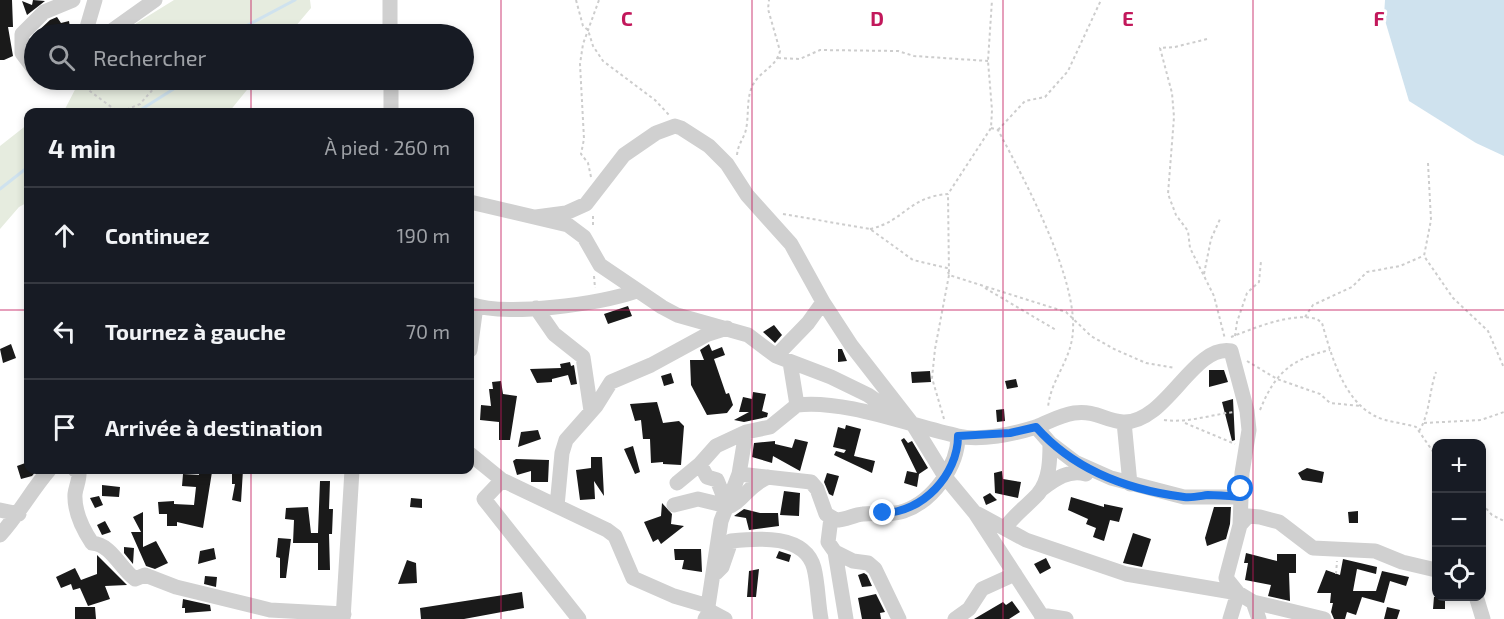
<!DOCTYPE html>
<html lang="fr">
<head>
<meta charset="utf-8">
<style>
	body { margin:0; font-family:"Exo 2",sans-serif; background:#242831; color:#f1f3f6 }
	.controls { position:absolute; right:18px; bottom:18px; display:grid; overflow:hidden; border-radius:12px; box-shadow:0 3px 9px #0003 }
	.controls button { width:54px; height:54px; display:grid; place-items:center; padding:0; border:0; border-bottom:2px solid #363941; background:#171b24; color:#f1f3f6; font:30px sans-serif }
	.stop { position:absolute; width:18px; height:18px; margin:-14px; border:4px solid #1a73e8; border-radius:50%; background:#fff }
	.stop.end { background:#1a73e8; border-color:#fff; box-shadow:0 2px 6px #0008 }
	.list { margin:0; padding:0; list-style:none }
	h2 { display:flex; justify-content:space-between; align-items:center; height:78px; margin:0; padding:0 24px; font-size:26px }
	h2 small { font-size:20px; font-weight:400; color:#9ea1a6 }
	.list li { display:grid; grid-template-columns:39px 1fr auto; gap:18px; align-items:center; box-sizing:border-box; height:96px; padding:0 24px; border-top:2px solid #363941 }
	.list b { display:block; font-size:22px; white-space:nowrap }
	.list em { font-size:20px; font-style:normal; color:#9ea1a6 }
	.icon { flex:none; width:33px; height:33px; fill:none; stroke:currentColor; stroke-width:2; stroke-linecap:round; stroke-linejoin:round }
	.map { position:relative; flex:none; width:1504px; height:619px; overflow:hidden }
	.search { position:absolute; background:#171b24; box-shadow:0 3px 9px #0003; left:24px; top:24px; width:450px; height:66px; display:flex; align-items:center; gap:15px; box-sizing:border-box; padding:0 21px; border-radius:33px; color:#9ea1a6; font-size:22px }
	.panel { position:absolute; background:#171b24; box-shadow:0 3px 9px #0003; left:24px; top:108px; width:450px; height:366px; border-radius:12px }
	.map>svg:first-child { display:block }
	.green { fill:#e6ecdf }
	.water { fill:#cfe2ee }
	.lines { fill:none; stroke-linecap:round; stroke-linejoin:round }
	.stream { stroke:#cfe2ee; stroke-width:3 }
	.building { fill:#1a1a1a }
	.path { stroke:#cdcdcd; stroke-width:2; stroke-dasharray:3 3; stroke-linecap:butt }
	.minor { stroke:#d0d0d0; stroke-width:15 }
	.route { stroke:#1a73e8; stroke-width:8 }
	.grid { fill:none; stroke:#c2185b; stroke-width:1.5; stroke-opacity:0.55 }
	.grid-label { font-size:20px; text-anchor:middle; font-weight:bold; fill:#c2185b; stroke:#fff; stroke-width:6; stroke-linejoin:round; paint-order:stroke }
</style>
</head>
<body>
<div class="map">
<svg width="1504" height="619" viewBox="0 0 1504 619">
	<rect width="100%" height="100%" fill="#fff"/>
	<path class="green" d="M174 0H310L311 8 289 34H119Z
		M80 80H255L229 112H56L65 109Z
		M28 124V202L19 207 0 229V146Z"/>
	<path class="water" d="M1385 0H1504V156L1476 143 1409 101 1384 17Z"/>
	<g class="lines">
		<path class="stream" d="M231 34 295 0
			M137 112 188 80
			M0 189 28 167"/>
	</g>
	<path class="building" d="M0 0H12L13 27H8L13 56 4 60H0Z
		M33 0 45 1 27 15 22 1 32 5Z
		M57 17 61 23 69 21 71 34H35L50 20Z
		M628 306 632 316 608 324 604 314Z
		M774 325 782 335 775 343 763 332Z
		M11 344 16 358 3 363 0 349Z
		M709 344 712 351 722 347 725 355 714 359 726 394 729 393 733 405 727 413 707 415 691 385 690 360H704L700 350Z
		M838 349H842L847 361 838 362Z
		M570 362 571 366 574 365 577 384 571 385 568 375 552 379V382L537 383 530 369 561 368 560 364Z
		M1209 370H1224L1228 382 1209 387Z
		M930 371 931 382 912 383 911 372Z
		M671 373 674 383 664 386 661 376Z
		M1016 379 1018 387 1007 389 1005 381Z
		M501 381 503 394 517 396 510 440H499V422L480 420 481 405 491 406 489 389H493L492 382Z
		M753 392 766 394 762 411 768 413 767 417 744 422 734 420 749 412H739L743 397 752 399Z
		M1233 399 1235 440 1232 441 1222 402Z
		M657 402 663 423 679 421 684 426 681 465 663 464V462L651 463 650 439H643L641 420 635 421 630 404Z
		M1004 409 1005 421 997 422 996 410Z
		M846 425 861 429 854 456 875 461 872 473 834 455 836 451 844 453 846 450 833 447 838 427 845 429Z
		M538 430 541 439 518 447 521 432Z
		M904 438 908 443 912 441 928 468 919 474 917 487 904 483 907 471 917 473 901 440Z
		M795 439 808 442 800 471 773 456 772 463 752 457 754 443 775 441V444L792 448Z
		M633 446 640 472 635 474 624 449Z
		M591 457H602L604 496 594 481 595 499 580 500 576 470 591 468Z
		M516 459 549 460 548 482H531V471L517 475 513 461Z
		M28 462V470H37L32 476 21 479 17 466Z
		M1307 468 1324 472 1322 483 1302 480 1298 473Z
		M232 470H243L241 502 232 500 235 484H232Z
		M199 471 212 472 203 528 177 522V526H167V514H159L158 502 174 501V504L194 505 196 487 182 486 183 474 199 475Z
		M1002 471 1003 479 1021 482 1018 498 995 493 994 473Z
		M827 473 839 476 833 496 829 494 824 482Z
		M320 481H330L329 509H333L332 534H329L330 570H318V543H293L294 520 285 519 286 508 308 507 311 533H318Z
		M102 485 120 487 119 497 102 496Z
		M784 491 800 493 799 516 780 515Z
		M990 493 997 500 986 505 983 497Z
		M99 496 103 505 95 508 90 498Z
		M1071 497 1104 507V504L1123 508 1119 522 1110 520 1104 541 1093 537 1096 528 1086 524 1088 519 1068 510Z
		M411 498 422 499V508L410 507Z
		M662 503 672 514 671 524 684 526 661 544 658 539 653 542 644 522 661 516Z
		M1214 507H1231L1230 524 1226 539 1207 546 1205 538Z
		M744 509 760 513H778L779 526 749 530 746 518 734 516Z
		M1358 511V523H1349L1348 512Z
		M143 512V547L156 541 168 563 155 569 146 566 131 532H141L133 517Z
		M105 521 111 532 102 535 97 525Z
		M1133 533 1151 539 1142 567 1123 563Z
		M278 538 291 539 286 578H280V558L276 557Z
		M124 547 134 548 133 564 124 553Z
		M214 548 216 559 198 564 200 551Z
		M674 549H701L702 572 682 569 684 560H675Z
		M779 551 791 555 789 562 776 558Z
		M1246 553 1277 561V554H1296V573H1289L1290 601 1268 596 1271 585 1245 580 1248 563H1244Z
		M97 555 127 585 105 586 110 599 88 606 80 588 73 590 71 584 61 588 56 577 75 568 81 580 97 574Z
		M1046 558 1051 568 1040 574 1034 564Z
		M1343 559 1377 567 1376 574 1357 569 1353 591H1376L1382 571 1409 577 1406 586 1390 581 1384 603 1362 597 1356 615 1347 612 1345 619H1334L1331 612 1333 603H1330L1331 593H1317L1326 570 1340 575Z
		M407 560 416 563 417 583 398 584Z
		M759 569 756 597H747L749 571Z
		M864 573 867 575 872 586 862 587 858 575Z
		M205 576 217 577 216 587 204 584Z
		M522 592 524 608 464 619H421L420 608Z
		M876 594 885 612 880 613 881 619H862L858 598Z
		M1434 597H1445V609H1433Z
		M183 599 210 605 211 611 185 613V608H182Z
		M1012 601 1020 612 1009 619H974L1003 602 1006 605Z
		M75 607H95L96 619H75Z
		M1387 607 1400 610 1397 619H1384Z"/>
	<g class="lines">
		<path class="path" d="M576 0 583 26 588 30 593 46 603 61 655 100 670 116
			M1207 39 1175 47 1160 48 1172 93 1174 117 1168 194 1176 215 1188 231 1190 248 1214 296 1225 339
			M778 58 800 59 820 50 898 51 914 56 988 61
			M75 80 118 112
			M121 112 140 104 155 87
			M991 128 998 130C1024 179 1082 285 1072 339 1068 364 1050 382 1048 408
			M998 130 1025 101 1045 97 1068 71 1101 0
			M737 155C738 145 742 141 745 133 750 118 745 97 754 83 762 70 776 67 780 51L768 9 769 0
			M1428 163 1431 220 1424 256 1453 298 1488 331 1504 368
			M591 177 588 163 581 154 584 139 580 64 583 44 599 0
			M783 214 870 229 913 260 947 268 949 275 1066 312 1091 336 1114 349 1146 363 1175 368
			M593 216V228
			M870 229C905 221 908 197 948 194L991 128 992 110 988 61 992 0
			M1204 274 1211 239 1220 219
			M594 276 595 288
			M985 288 1056 330
			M1305 317 1313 305 1352 287 1367 272 1400 266 1423 256
			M1235 336 1237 322 1247 293 1259 282 1261 261
			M1231 337C1255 328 1291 312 1317 319L1322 323C1331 354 1343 400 1375 416 1386 422 1404 423 1416 427L1436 456
			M1247 361 1277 379 1320 394 1330 403 1361 406
			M1260 410C1275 373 1291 359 1330 350
			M944 419 932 378 935 349 949 275 948 194
			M1164 420C1189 423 1209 415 1234 412
			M1185 423 1235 444
			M1424 423 1481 420 1504 412
			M1419 431C1430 414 1429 391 1436 372
			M1482 504 1492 515 1504 521
			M1336 574 1337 561"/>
		<path class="minor" d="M390 0V34
			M85 34 95 0
			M107 34 155 0
			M34 69 22 53V34L44 12 73 0
			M391 80V112
			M470 202 568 225 584 237 600 265 662 307 677 315 748 335 776 356 831 377 868 395 901 418
			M536 217 566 213 586 204 624 155 656 133 675 126 681 128 709 146 727 164 747 195 791 244 823 302 851 345 914 426 946 478 975 513 1044 619
			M470 304C507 317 599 304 637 291
			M536 308 554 334 583 357 591 411
			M470 350 476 306
			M776 356 808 323 823 302
			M797 405C843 399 912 426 958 436 981 441 1014 434 1036 427 1049 422 1060 415 1074 413 1096 410 1105 421 1123 422 1166 424 1193 344 1231 351L1247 411 1249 430 1242 473 1240 525 1226 578 1238 593 1230 619
			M1124 422 1130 484
			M1036 427 1050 443 1075 462 1111 478 1184 497H1240
			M470 454 502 480 607 530 615 536 633 578 674 596 708 606
			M700 464 716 446 746 432
			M75 470 79 471C80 479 76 486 75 494 74 512 82 528 92 543 112 545 119 567 135 579L145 575 176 587 270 610 344 614
			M739 474 811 482 817 489 826 514 836 520C846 520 853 515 863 514 876 512 891 516 904 511 933 501 958 466 958 436
			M502 480 484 499 579 619
			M677 483 700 464 707 477 717 480 727 505
			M1042 489C1055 479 1069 469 1086 474
			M674 505 698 499 727 506
			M557 506 562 453 566 440 596 406 611 382 651 365 708 334 727 328
			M726 508C743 502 747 486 768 477
			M0 510 19 514
			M978 514 1026 540 1126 574 1238 593 1253 602 1324 619
			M831 518 828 542 835 552 846 619
			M1240 525 1248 516 1260 517 1279 522 1313 548 1375 551 1402 562 1436 570
			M1005 528C1015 514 1027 506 1038 494 1050 480 1050 459 1050 443
			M0 535C19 514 31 491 49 470
			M835 552 853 561 868 563 875 569 899 619
			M716 573 722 567 731 541C758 538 805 534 814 568 818 584 818 603 821 619
			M1476 596 1483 619
			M1253 602 1259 619
			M710 611 725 619
			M1041 615 1066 619
			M343 619 352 470
			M705 619 710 611 708 606 721 521 739 474 746 432 770 427 797 405 790 362
			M955 619 969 609 982 589 1015 574"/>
	</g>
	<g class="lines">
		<path class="route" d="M883 513C922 513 958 475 958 436L1010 433 1036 427C1074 470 1128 490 1184 497 1192 498 1200 496 1208 495 1218 495 1229 496 1240 497L1241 489"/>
	</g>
	<path class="grid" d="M251 0V34M501 0V619M752 0V619M1003 0V619M1253 0V619M251 80V112M0 310H28M470 310H1504M251 470V619"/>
	<g class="grid-label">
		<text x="627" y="26">C</text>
		<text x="877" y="26">D</text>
		<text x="1128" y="26">E</text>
		<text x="1379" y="26">F</text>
	</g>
</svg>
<div class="controls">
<button>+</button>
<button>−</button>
<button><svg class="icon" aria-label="locate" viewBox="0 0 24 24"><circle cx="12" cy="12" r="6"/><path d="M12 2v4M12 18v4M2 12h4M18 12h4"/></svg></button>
</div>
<div class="stop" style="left:1241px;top:489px"></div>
<div class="stop end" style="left:883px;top:513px"></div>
<div class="search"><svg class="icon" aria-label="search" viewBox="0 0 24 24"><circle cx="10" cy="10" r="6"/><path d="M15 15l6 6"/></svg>Rechercher</div>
<section class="panel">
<h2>4 min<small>À pied · 260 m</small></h2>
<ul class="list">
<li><svg class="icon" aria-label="ahead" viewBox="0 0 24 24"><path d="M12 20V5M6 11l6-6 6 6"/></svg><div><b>Continuez</b></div><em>190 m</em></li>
<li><svg class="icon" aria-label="left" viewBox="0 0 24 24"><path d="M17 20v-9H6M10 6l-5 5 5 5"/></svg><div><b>Tournez à gauche</b></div><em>70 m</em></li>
<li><svg class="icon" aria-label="arrive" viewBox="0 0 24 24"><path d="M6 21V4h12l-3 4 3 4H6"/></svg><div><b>Arrivée à destination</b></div></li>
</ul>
</section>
</div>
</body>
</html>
